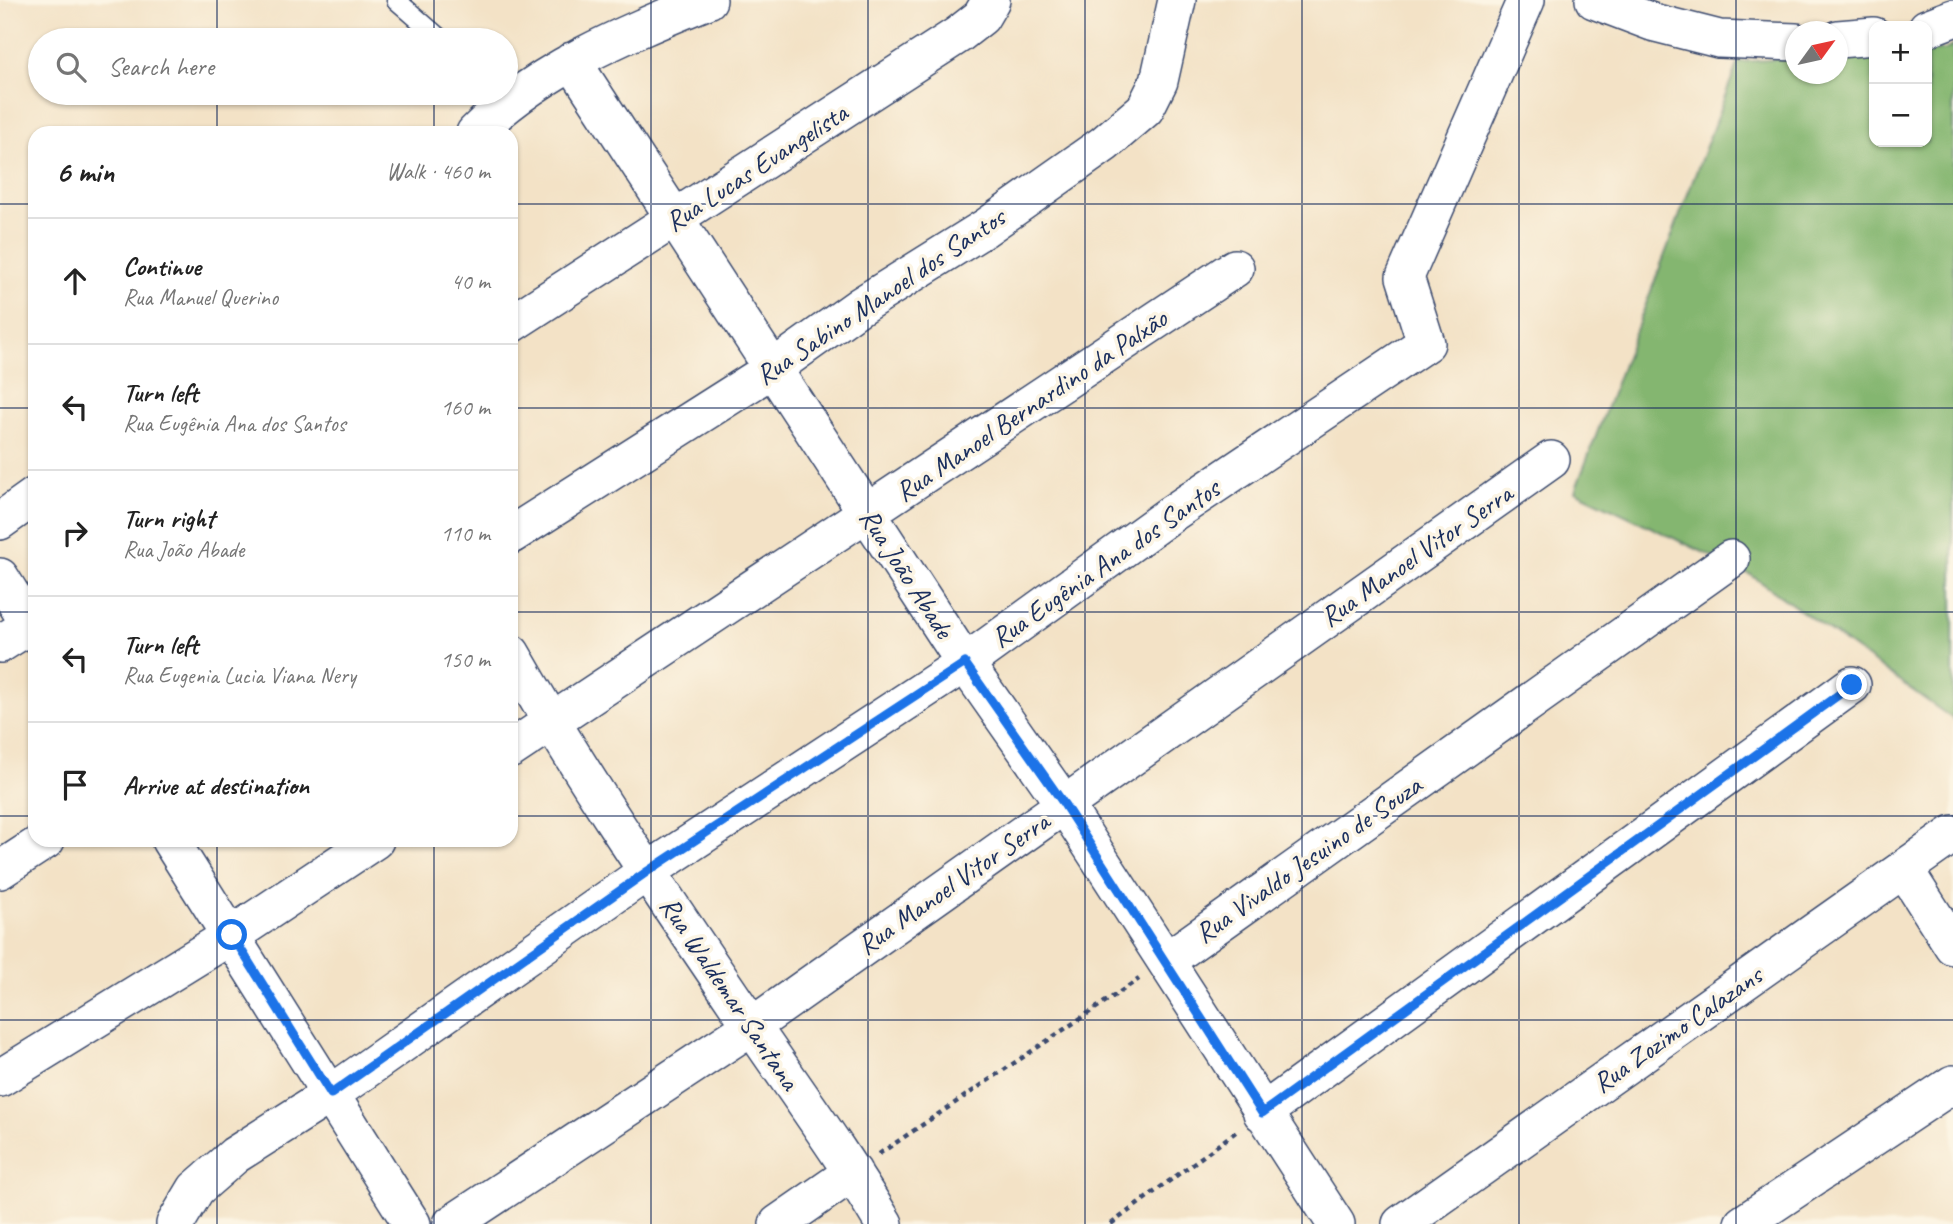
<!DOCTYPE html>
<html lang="en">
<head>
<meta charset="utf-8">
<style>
	body { margin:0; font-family:Caveat,sans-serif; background:#f2f2f2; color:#222 }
	.controls { position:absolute; right:21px; top:21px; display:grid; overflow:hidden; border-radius:14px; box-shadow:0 2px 5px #0004 }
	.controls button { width:63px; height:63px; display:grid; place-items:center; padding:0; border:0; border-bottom:2px solid #e0e0e0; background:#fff; color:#222; font:35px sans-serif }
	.compass { position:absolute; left:1785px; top:21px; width:63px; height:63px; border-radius:50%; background:#fff; box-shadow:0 2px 5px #0004; rotate:57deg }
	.stop { position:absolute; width:21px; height:21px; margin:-16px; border:5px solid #1a73e8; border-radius:50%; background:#fff }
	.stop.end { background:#1a73e8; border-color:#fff; box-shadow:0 2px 7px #0008 }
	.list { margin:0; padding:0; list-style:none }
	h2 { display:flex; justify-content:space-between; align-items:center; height:91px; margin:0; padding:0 28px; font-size:30px }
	h2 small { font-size:23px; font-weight:400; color:#767676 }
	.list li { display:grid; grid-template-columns:46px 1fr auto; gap:21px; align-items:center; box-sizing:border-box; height:126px; padding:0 28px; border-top:2px solid #e0e0e0 }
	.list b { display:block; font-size:26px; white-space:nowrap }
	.list p { margin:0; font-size:23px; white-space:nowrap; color:#767676 }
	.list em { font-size:23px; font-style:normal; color:#767676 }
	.icon { flex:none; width:38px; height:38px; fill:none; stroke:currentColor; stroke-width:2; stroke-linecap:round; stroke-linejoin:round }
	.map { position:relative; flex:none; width:1953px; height:1224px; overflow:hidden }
	.search { position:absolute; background:#fff; box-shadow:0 2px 5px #0004; left:28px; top:28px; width:490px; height:77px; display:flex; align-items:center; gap:18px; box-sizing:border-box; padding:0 24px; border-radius:38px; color:#767676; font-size:26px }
	.panel { position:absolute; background:#fff; box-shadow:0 2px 5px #0004; left:28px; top:126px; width:490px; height:721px; border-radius:21px }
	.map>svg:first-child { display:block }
	.forest { fill:#84b66f; stroke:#507266; stroke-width:2 }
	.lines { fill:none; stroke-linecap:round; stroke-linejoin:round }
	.lane-casing { stroke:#3b4a6e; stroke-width:21 }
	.street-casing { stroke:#3b4a6e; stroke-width:40 }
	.path { stroke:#3b4a6e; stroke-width:4.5; stroke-dasharray:5 5; stroke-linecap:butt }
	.lane { stroke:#fff; stroke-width:18 }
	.street { stroke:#fff; stroke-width:37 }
	.route { stroke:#1a73e8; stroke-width:9 }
	.grid { fill:none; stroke:#1b2f5e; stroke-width:2; stroke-opacity:0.55 }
	.labels { text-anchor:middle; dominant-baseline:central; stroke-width:7; stroke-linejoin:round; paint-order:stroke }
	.street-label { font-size:28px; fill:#1b2f5e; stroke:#fcf5e5 }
</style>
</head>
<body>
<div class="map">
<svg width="1953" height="1224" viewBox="0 0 1953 1224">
	<rect width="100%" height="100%" fill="#fcf5e5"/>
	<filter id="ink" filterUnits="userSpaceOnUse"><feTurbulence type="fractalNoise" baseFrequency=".0143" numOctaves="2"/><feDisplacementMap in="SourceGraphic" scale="14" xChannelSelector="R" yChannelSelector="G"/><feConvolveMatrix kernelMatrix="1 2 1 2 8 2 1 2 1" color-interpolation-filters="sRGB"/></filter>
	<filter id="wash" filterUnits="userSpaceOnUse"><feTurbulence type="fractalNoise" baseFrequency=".00686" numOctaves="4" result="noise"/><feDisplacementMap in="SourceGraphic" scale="28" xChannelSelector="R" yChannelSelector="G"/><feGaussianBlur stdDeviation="1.57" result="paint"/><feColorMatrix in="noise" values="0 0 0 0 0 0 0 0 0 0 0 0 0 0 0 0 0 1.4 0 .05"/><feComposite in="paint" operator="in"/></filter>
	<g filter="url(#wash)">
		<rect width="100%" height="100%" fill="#f3e2c6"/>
		<path class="forest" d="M1953 45V719L1751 575 1575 491 1738 62 1795 58 1796 74H1838V56L1874 54V142H1927V51L1945 50Z"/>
	</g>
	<g filter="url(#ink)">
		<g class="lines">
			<defs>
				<path id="lane" d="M396 0 442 40"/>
				<path id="street" d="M1594 0 1652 22 1719 39 1796 42
					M1927 28 1953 18
					M1838 39 1874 36
					M572 61 965 663 1064 804 1336 1224
					M475 133C538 69 625 34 708 0
					M511 324 958 35 981 17 991 0
					M0 521 35 496
					M511 535 772 369 860 306 985 228 1104 144 1145 109 1159 81 1177 0
					M0 577 35 633
					M0 644 35 622
					M511 653C584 781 668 903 751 1025 796 1091 843 1155 884 1224
					M511 749 1235 268
					M170 840 412 1224
					M1904 869 1953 946
					M0 870 46 840
					M1166 961 1731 559
					M0 1078 232 935 375 840
					M1262 1113 1852 685
					M175 1224 196 1189 235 1155 331 1094 648 871 965 663 1171 514 1426 343 1405 277 1526 0
					M452 1224 752 1026 1551 460
					M778 1224 853 1172
					M1401 1224 1953 834
					M1743 1224 1953 1084"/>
			</defs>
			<use href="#lane" class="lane-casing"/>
			<use href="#street" class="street-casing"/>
			<path class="path" d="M879 1154 1139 979
				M1111 1224 1237 1131"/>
			<use href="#lane" class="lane"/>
			<use href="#street" class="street"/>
		</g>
	</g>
	<g class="lines" filter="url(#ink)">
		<path class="route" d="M232 935 331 1094 648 871 965 663 1064 804 1262 1113 1852 685"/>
	</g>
	<path class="grid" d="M217 0V40M434 0V40M651 0V1224M868 0V1224M1085 0V1224M1302 0V1224M1519 0V1224M1736 0V1224M217 93V133M434 93V133M0 204H35M511 204H1953M0 408H35M511 408H1953M0 612H35M511 612H1953M0 816H35M511 816H1953M217 840V1224M434 840V1224M0 1020H1953"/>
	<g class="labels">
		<g class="street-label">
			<text transform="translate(756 167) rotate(-33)">Rua Lucas Evangelista</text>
			<text transform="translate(880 296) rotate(-34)">Rua Sabino Manoel dos Santos</text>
			<text transform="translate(1031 405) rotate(-34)">Rua Manoel Bernardino da Palxão</text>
			<text transform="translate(1416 555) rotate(-35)">Rua Manoel Vitor Serra</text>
			<text transform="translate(1105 563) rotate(-35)">Rua Eugênia Ana dos Santos</text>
			<text transform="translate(907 573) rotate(57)">Rua João Abade</text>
			<text transform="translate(1308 859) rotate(-35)">Rua Vivaldo Jesuino de Souza</text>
			<text transform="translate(953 883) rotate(-35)">Rua Manoel Vitor Serra</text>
			<text transform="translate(730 993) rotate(56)">Rua Waldemar Santana</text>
			<text transform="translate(1677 1029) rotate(-35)">Rua Zozimo Calazans</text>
		</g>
	</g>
</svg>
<div class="controls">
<button>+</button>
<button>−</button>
</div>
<svg class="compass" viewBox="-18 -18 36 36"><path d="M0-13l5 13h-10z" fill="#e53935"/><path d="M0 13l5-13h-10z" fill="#767676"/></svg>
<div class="stop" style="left:232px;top:935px"></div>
<div class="stop end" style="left:1852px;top:685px"></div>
<div class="search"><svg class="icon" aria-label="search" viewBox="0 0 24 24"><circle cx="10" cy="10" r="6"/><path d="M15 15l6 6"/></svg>Search here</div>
<section class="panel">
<h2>6 min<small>Walk · 460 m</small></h2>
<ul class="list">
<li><svg class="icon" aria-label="ahead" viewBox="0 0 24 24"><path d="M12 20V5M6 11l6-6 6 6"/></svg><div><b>Continue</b><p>Rua Manuel Querino</p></div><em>40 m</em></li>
<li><svg class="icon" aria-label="left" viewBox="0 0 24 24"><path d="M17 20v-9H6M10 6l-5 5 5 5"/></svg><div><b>Turn left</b><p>Rua Eugênia Ana dos Santos</p></div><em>160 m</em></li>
<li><svg class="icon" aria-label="right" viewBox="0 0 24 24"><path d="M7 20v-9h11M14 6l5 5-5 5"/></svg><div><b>Turn right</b><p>Rua João Abade</p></div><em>110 m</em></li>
<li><svg class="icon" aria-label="left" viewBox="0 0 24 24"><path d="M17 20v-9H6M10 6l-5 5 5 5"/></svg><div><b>Turn left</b><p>Rua Eugenia Lucia Viana Nery</p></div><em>150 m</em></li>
<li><svg class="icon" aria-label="arrive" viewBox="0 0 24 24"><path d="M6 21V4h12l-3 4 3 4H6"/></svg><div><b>Arrive at destination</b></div></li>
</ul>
</section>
</div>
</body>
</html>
